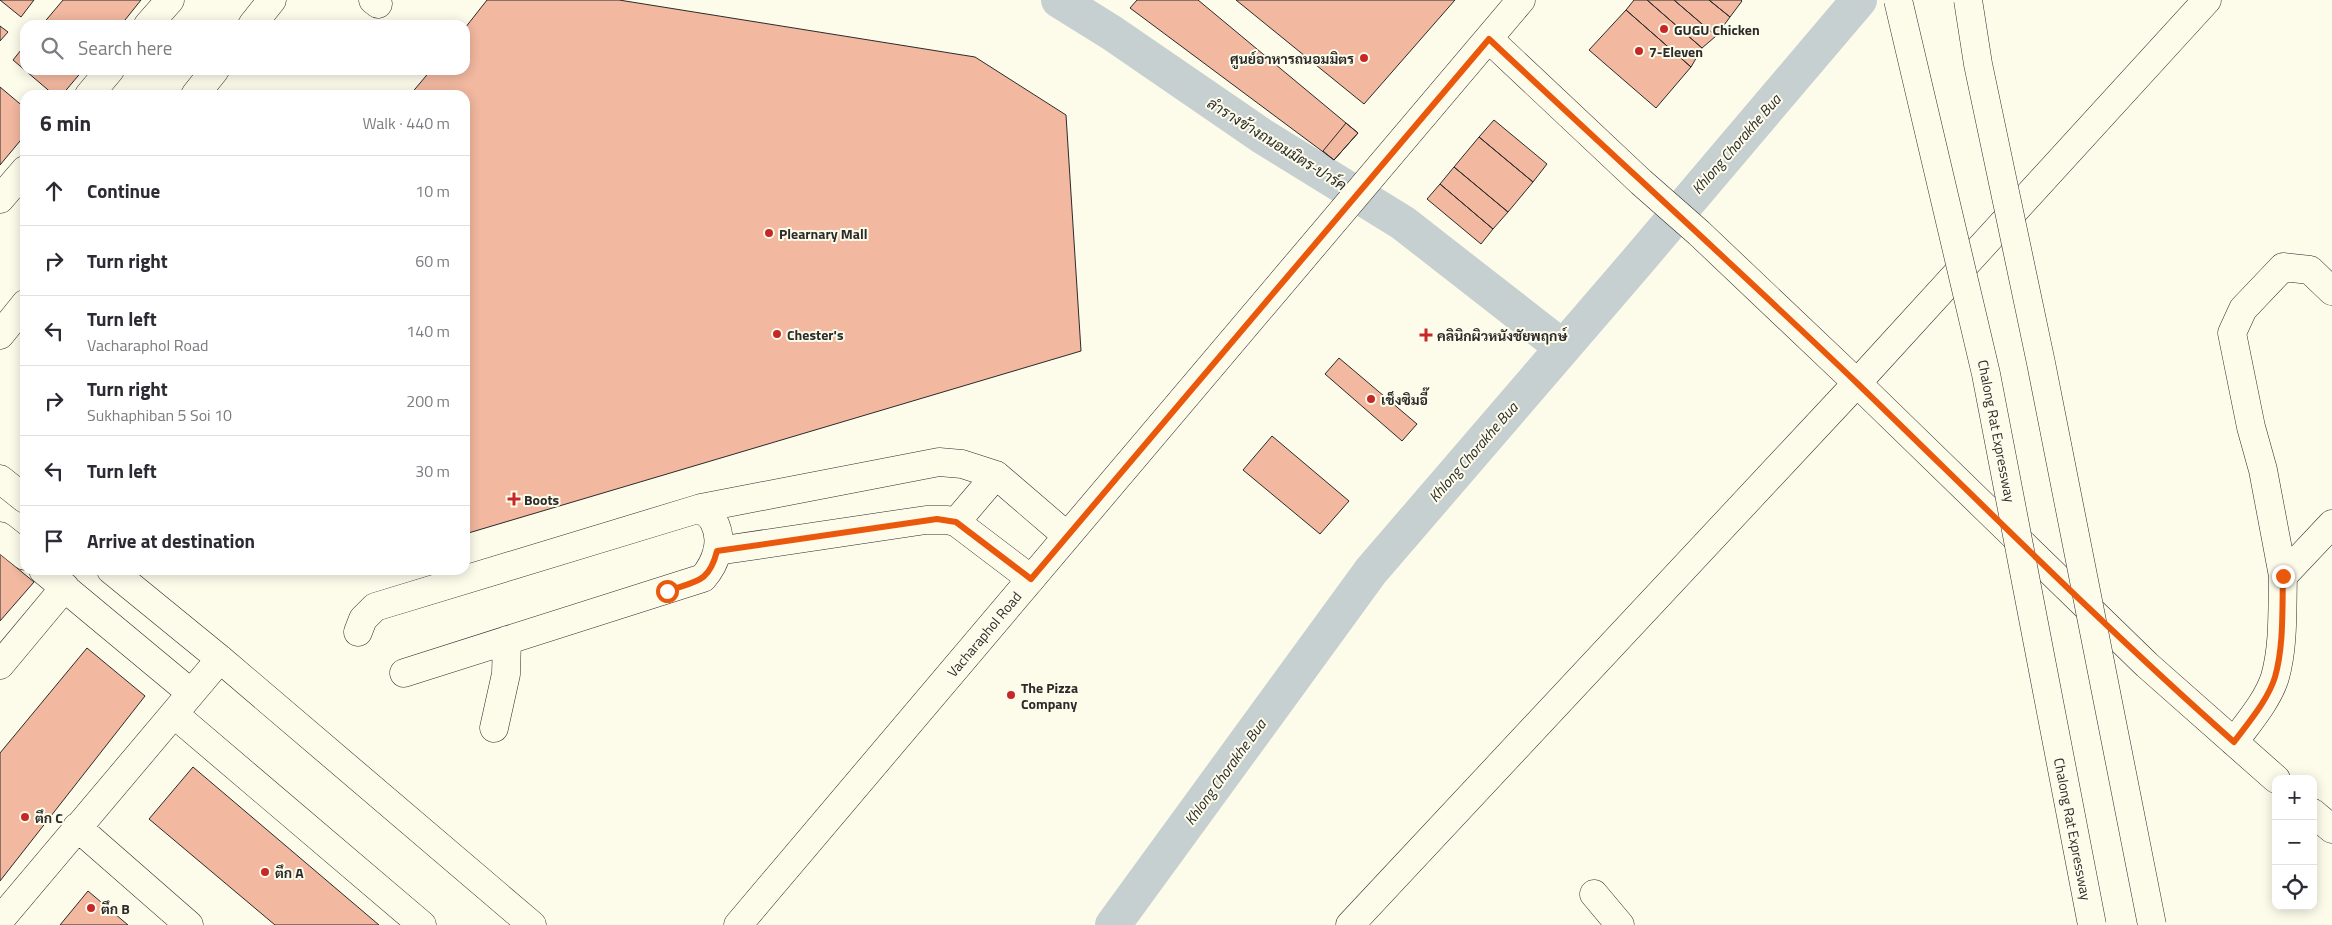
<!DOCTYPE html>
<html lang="en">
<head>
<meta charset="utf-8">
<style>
	body { margin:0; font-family:"Titillium Web",Sarabun,sans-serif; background:#f2f2f3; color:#2b2b33 }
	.controls { position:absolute; right:15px; bottom:15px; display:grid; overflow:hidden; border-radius:10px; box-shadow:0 2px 12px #0003 }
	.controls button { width:45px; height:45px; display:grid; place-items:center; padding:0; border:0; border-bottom:1px solid #e1e1e2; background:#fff; color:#2b2b33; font:25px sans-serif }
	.stop { position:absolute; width:15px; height:15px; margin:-11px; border:4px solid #ea580c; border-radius:50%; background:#fff }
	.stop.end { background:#ea580c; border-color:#fff; box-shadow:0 1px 5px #0008 }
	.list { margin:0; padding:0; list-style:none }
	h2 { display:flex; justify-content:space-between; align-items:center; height:65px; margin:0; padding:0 20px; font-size:21px }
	h2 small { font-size:16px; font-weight:400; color:#7c7c81 }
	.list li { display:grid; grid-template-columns:32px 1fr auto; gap:15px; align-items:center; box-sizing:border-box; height:70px; padding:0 20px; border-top:1px solid #e1e1e2 }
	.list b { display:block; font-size:19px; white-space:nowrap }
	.list p { margin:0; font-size:16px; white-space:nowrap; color:#7c7c81 }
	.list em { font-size:16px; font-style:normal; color:#7c7c81 }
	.icon { flex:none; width:28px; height:28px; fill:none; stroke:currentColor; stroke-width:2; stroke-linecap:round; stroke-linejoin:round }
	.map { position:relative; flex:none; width:2332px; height:925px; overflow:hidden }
	.search { position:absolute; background:#fff; box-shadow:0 2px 12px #0003; left:20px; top:20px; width:450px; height:55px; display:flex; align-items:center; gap:12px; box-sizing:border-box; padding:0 18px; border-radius:15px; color:#7c7c81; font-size:19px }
	.panel { position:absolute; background:#fff; box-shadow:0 2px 12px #0003; left:20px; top:90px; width:450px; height:485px; border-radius:15px }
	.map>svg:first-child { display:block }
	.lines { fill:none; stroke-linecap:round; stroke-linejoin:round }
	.canal { stroke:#c7d0d0; stroke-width:36 }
	.building { fill:#f2b8a0; stroke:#2b2b2b }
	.minor-casing { stroke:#2b2b2b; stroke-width:29 }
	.major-casing { stroke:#2b2b2b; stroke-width:29 }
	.minor { stroke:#fdfbea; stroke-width:28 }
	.major { stroke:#fdfbea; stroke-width:28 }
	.highway-bridge-casing { stroke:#2b2b2b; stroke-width:29; stroke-linecap:butt }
	.highway-bridge { stroke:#fdfbea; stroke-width:28 }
	.route { stroke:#ea580c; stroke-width:6 }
	.poi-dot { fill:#c62828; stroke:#fdfbea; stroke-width:2 }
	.labels { text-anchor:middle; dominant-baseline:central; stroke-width:4; stroke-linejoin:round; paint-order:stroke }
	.poi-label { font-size:14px; font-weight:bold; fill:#2b2b2b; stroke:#fdfbea; text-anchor:start }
	.street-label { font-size:14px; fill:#2b2b2b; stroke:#fdfbea }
	.water-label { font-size:15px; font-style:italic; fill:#2b2b2b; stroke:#fdfbea }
</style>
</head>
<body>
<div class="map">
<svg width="2332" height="925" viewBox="0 0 2332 925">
	<rect width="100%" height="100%" fill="#fdfbea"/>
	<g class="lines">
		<path class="canal" d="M1059 0 1112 33 1262 136 1403 223 1562 347
			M1113 925 1371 571 1636 263 1859 0"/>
	</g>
	<path class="building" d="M0 0H34L21 17Z
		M63 0H141L121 25H42Z
		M487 0H619L975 57 1066 115 1081 351 465 534V95H410L431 70H465V28Z
		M1137 0H1198L1358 133 1334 160 1130 8Z
		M1236 0H1455L1364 104Z
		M1634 0H1647L1702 48 1691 67 1626 10Z
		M1647 0H1674L1716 36 1702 48Z
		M1674 0H1709L1730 17 1716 36Z
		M1709 0H1741L1742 1 1730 17Z
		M1626 10 1691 67 1656 108 1589 50Z
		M0 26 8 32 0 41Z
		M25 45V70H83L62 95H54L13 60Z
		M0 87 25 108V135L0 165Z
		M1494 120 1547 164 1533 182 1479 137Z
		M1346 123 1358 133 1334 160 1323 151Z
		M1479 137 1533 182 1508 212 1454 167Z
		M1454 167 1508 212 1493 229 1440 184Z
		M1440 184 1493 229 1481 244 1427 199Z
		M1339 358 1417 424 1402 441 1325 374Z
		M1272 436 1349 501 1320 534 1243 470Z
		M0 554 34 582 0 621Z
		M87 648 145 696 0 881V753Z
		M193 767 379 925H275L149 819Z
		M88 891 128 925H60Z"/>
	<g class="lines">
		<defs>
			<path id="minor" d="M373 0 378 4
				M148 25 170 0
				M252 25 272 0
				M1489 39 1641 182 1699 233 1857 383 2147 665 2276 779
				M89 95 110 70
				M195 95 215 70
				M0 199 25 170
				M0 335 25 304
				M0 479 25 499
				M701 508 939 462 962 464 996 475 1067 536
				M956 522 996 475
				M0 536 25 556
				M717 551 926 520H947L956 522 1031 579
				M43 570 191 693
				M111 570 220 659 532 925
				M2283 576 2263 470 2251 427 2232 333 2243 309 2283 267 2310 270 2332 291
				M358 632 363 619 375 607 701 508C705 512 712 517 714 522 724 541 716 563 703 578L404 673
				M0 665 65 587
				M174 714 422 925
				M494 728 506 674 507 640
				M2234 742C2248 723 2268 700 2275 677 2284 645 2282 609 2283 576L2332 524
				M2313 813 2332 829
				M77 827 189 925
				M1594 894 1620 925
				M0 920 220 659
				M1350 925 1857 383 2207 0"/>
			<path id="major" d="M738 925 1521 0"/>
		</defs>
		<use href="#minor" class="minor-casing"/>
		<use href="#major" class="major-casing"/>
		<use href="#minor" class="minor"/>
		<use href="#major" class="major"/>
		<defs>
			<path id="highway-bridge" d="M1898 0 1986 374 2092 925
				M1968 0 1978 64 2041 363 2152 925"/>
		</defs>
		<use href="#highway-bridge" class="highway-bridge-casing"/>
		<use href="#highway-bridge" class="highway-bridge"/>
	</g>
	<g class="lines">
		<path class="route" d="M667 591C696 581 709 583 717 551L937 519 956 522 1031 579 1489 39C1611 154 1736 267 1858 384 1982 504 2104 627 2234 742 2248 723 2268 700 2275 677 2284 645 2282 609 2283 576"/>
	</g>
	<g class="poi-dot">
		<circle cx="1664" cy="29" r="5"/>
		<circle cx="1639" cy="51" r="5"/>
		<circle cx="1364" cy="58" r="5"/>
		<circle cx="769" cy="233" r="5"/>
		<circle cx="777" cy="334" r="5"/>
		<path d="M1423.5 327.5h5v5h5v5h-5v5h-5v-5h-5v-5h5z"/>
		<circle cx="1371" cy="399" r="5"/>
		<path d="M511.5 491.5h5v5h5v5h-5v5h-5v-5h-5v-5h5z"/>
		<circle cx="1011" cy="695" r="5"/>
		<circle cx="25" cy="817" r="5"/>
		<circle cx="265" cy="872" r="5"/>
		<circle cx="91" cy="908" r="5"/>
	</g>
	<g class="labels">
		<g class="poi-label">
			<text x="1674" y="29">GUGU Chicken</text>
			<text x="1649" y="51">7-Eleven</text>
			<text x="1354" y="58" text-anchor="end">ศูนย์อาหารถนอมมิตร</text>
			<text x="779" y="233">Plearnary Mall</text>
			<text x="787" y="334">Chester's</text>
			<text x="1437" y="335">คลินิกผิวหนังชัยพฤกษ์</text>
			<text x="1381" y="399">เช็งซิมอี๊</text>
			<text x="524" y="499">Boots</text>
			<text x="1021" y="687">The Pizza<tspan x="1021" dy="16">Company</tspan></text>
			<text x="35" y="817">ตึก C</text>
			<text x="275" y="872">ตึก A</text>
			<text x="101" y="908">ตึก B</text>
		</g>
		<g class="street-label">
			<text transform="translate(1997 431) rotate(79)">Chalong Rat Expressway</text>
			<text transform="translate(984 634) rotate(-50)">Vacharaphol Road</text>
			<text transform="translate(2073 829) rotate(79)">Chalong Rat Expressway</text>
		</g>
		<g class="water-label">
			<text transform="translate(1277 144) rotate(32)">ลำรางข้างถนอมมิตร-ปาร์ค</text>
			<text transform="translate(1736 144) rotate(-49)">Khlong Chorakhe Bua</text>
			<text transform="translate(1473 452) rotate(-49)">Khlong Chorakhe Bua</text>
			<text transform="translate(1225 772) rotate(-54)">Khlong Chorakhe Bua</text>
		</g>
	</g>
</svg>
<div class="controls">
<button>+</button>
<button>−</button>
<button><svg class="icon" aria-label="locate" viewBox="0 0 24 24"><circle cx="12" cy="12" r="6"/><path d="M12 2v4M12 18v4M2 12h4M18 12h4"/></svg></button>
</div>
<div class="stop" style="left:667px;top:591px"></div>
<div class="stop end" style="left:2283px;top:576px"></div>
<div class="search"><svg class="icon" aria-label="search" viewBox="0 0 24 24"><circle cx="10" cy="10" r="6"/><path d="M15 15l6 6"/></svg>Search here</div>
<section class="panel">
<h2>6 min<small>Walk · 440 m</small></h2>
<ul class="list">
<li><svg class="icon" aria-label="ahead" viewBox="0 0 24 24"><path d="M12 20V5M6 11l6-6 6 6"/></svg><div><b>Continue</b></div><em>10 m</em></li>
<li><svg class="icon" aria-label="right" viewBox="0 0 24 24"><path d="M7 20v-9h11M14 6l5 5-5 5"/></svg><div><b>Turn right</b></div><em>60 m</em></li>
<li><svg class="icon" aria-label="left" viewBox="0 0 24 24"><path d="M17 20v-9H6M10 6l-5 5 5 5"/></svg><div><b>Turn left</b><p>Vacharaphol Road</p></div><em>140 m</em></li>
<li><svg class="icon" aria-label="right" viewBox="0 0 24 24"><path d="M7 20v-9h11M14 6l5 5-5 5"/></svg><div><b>Turn right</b><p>Sukhaphiban 5 Soi 10</p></div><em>200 m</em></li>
<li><svg class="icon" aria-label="left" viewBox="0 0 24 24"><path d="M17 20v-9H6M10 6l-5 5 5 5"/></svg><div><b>Turn left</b></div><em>30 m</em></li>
<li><svg class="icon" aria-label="arrive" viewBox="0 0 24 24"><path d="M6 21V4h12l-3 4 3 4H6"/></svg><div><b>Arrive at destination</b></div></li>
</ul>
</section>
</div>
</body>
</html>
